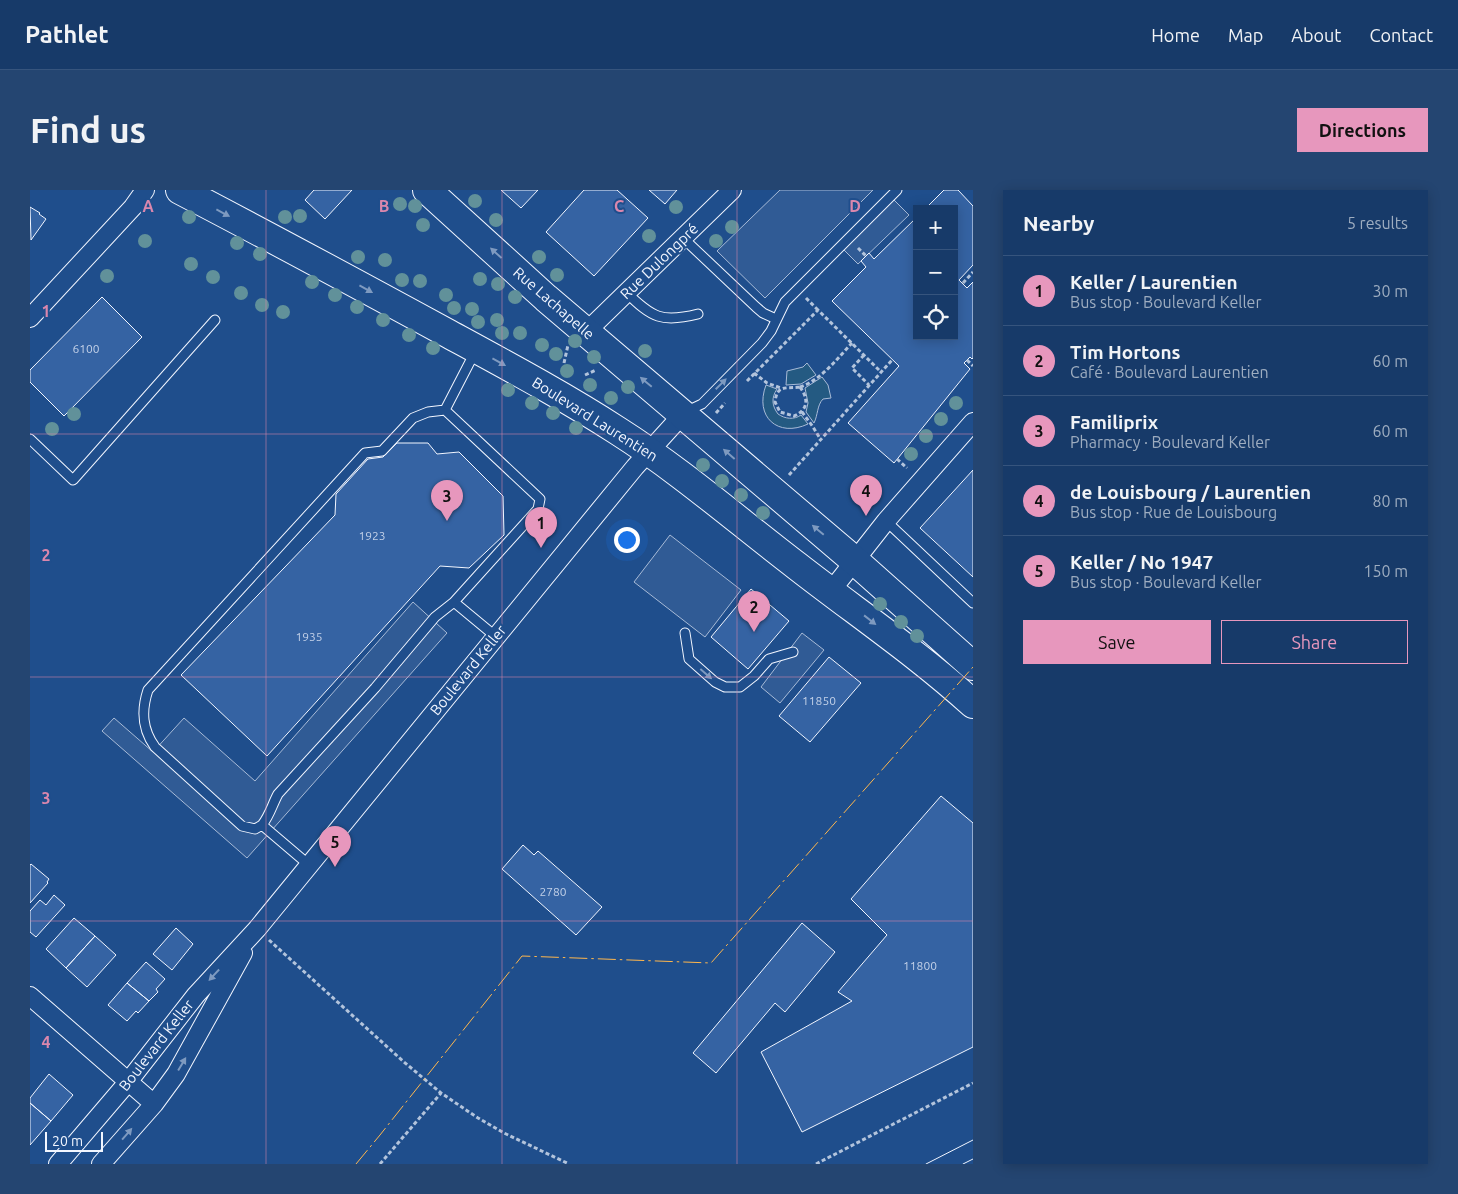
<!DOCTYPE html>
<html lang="en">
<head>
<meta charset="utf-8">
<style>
	body { margin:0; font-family:Ubuntu,sans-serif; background:#244571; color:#f1f3f6 }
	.controls { position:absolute; right:15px; top:15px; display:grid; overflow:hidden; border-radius:0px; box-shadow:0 2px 12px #0003 }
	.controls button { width:45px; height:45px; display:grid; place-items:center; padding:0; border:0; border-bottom:1px solid #36547d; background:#173a69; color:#f1f3f6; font:25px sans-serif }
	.scale { position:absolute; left:15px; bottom:12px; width:58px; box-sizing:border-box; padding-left:5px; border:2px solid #f2f6ff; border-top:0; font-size:14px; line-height:18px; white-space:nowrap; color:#f2f6ff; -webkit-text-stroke:4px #1f4e8c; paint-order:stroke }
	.you { position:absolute; left:596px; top:349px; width:18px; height:18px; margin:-12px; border:4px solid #fff; border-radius:50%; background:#1a73e8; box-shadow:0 0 0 8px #1a73e833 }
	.badge { display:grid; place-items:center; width:32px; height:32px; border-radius:50%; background:#e797bd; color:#111; font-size:16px; font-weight:700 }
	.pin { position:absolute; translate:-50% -41px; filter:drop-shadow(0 1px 2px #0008) }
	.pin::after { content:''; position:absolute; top:26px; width:18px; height:15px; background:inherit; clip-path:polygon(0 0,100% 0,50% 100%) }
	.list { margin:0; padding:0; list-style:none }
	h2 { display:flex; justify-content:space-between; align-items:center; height:65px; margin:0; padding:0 20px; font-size:21px }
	h2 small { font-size:16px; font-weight:400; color:#9eadc0 }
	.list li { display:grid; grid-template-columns:32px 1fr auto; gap:15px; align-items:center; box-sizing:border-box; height:70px; padding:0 20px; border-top:1px solid #36547d }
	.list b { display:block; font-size:19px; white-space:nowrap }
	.list p { margin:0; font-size:16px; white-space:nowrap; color:#9eadc0 }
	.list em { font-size:16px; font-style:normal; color:#9eadc0 }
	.actions { display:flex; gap:10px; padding:15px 20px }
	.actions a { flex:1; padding:11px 0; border:1px solid #e797bd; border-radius:0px; text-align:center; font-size:18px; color:#e797bd }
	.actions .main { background:#e797bd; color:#111 }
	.icon { flex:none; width:28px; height:28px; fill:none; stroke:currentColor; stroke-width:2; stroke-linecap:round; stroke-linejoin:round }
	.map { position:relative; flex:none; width:943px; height:974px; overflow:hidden; border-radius:0px }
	header { display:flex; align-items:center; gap:30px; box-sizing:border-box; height:70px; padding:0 25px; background:#173a69; border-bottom:1px solid #36547d }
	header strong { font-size:24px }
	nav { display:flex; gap:28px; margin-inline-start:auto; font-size:18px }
	.intro { display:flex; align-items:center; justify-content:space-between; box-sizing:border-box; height:120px; padding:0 30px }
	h1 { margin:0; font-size:35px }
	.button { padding:12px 22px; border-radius:0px; background:#e797bd; color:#111; font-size:18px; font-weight:700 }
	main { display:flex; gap:30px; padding:0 30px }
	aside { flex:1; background:#173a69; border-radius:0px; box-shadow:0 2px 12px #0003 }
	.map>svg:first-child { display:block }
	.green { fill:#245a82; stroke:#a8bbd7 }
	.parking { fill:#305b95; stroke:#a8bbd7 }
	.building { fill:#3563a3; stroke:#f2f6ff }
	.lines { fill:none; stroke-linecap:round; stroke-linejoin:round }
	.service-casing { stroke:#f2f6ff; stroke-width:11 }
	.minor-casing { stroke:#f2f6ff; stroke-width:20 }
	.primary-casing { stroke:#f2f6ff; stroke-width:30 }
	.path { stroke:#b3c4dc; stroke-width:3; stroke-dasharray:4 2.5; stroke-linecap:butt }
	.service { stroke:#1f4e8c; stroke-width:9 }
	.minor { stroke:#1f4e8c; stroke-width:18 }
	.primary { stroke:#1f4e8c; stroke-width:28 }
	.tram { stroke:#f2f6ff; stroke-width:1 }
	.power { stroke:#ffb74d; stroke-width:1; stroke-dasharray:18 4 2.5 4; stroke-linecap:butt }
	.tree { fill:#61919a }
	.oneway { fill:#7e9ac0 }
	.grid { fill:none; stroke:#da87ad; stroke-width:1; stroke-opacity:0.55 }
	.labels { text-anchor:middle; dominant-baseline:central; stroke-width:4; stroke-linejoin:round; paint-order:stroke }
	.number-label { font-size:12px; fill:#c3d1e8 }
	.street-label { font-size:15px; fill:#f2f6ff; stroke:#1f4e8c }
	.grid-label { font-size:16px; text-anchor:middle; font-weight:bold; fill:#da87ad; stroke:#1f4e8c; stroke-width:4; stroke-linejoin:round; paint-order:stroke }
</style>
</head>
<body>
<header>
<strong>Pathlet</strong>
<nav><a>Home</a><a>Map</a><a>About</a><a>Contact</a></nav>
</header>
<div class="intro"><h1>Find us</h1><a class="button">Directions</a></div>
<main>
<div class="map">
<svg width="943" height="974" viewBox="0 0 943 974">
	<rect width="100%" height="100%" fill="#1f4e8c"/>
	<path class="green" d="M777 173 786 185 771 194 756 195 757 181 773 177Z
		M792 187 798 195 801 208 793 209C787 215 788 225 784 233L776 222 778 213 775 198Z
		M736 195 747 199C741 208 742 216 748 224 755 229 764 230 771 225L778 234C748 248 724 227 736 195Z"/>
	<path class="parking" d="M750 0H843L735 108 687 61Z
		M860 6 879 25 828 74 810 56Z
		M640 345 711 400 675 447 604 392Z
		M383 412 417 443 217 668 72 541 84 528 123 562 154 528 225 591Z
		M772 443 794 460 750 513 731 497Z"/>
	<path class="building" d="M284 0H322L295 29 275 10Z
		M471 0H508L491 18Z
		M554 0H587L618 28 564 86 516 42Z
		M619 0H647L635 14Z
		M914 0H928L943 16V75L929 90 937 98 943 92V168L942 169 940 167 934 173 940 179 864 273 818 233 869 176 802 111 836 77 831 71 839 63 844 69 887 27V146H924V19H895Z
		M0 17 10 23 9 24 16 29 1 50Z
		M72 107 112 147 34 226 0 192V180Z
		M367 253H398L407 264 429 262 473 306 474 345 439 378 410 376 237 566 151 485 305 325 306 304 338 269 353 267Z
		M943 280V387L890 338Z
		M721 399 759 431 718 479 681 447Z
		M799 467 831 493 780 552 749 526Z
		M911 606 943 633V857L772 942 731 862 822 811 808 802 857 745 821 709Z
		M493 655 504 665 508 661 572 717 546 745 472 679Z
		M1 674 19 689 17 692 18 693 0 713V675Z
		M24 705 35 715 6 747 0 742V721L10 710 16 715Z
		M44 728 65 746 36 778 16 759Z
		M772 733 805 762 755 822 745 813 686 883 663 863Z
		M146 738 163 754 142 780 123 764Z
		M65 746 86 765 57 797 36 778Z
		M116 772 135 789 126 799 128 802 119 811 97 793Z
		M97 793 119 811 108 823 106 821 97 831 78 815Z
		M19 884 43 905 21 931 0 913V908Z
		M0 913 21 931 0 955Z"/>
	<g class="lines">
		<defs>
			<path id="service" d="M653 48 726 117 733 123 746 129
				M596 102C622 128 632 133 668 124
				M445 162 415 220 510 309 508 319 424 412 465 446
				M655 222 672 214 732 153 741 141 755 112 867 0
				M0 249 43 290 185 130
				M856 331 943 413
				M655 443 659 469 685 492 695 497H710L724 486 739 469 763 462
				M232 635 225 639 212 636 125 557C112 539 111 521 118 500L335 263 352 261 383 228 398 222 415 220
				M279 675 232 635C240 625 242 615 248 604L345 498 405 427 424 412"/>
			<path id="minor" d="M0 128 103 17 115 0
				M556 142 702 0
				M801 401 856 331 943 232
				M0 806 124 914
				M28 974 98 892 166 805 227 739 605 277 653 224
				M71 974 124 914 146 884 213 763"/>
			<path id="primary" d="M150 0C240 47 329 95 419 144 476 175 534 206 588 241 651 281 708 331 767 376 826 422 888 464 943 514
				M397 0 516 108 825 371 943 476"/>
		</defs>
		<use href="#service" class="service-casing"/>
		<use href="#minor" class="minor-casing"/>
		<use href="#primary" class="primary-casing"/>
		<path class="path" d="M828 58 836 66
			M933 93 943 82
			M776 108 788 120
			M834 165 822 178 839 195
			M937 170 943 176
			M534 173 538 155
			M724 183 737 193 751 198
			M555 185 566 180
			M717 191 788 120 851 182
			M770 197C779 209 778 220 764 226L750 222 745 212C747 194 756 199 770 197Z
			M770 197C791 190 807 169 822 153
			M772 222 783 237 791 250
			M686 223 695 213
			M867 269 877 278
			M759 285 862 170
			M239 750 374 872 411 903 448 928 474 943 539 974
			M350 974 411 903
			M786 974 943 893"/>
		<use href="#service" class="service"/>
		<use href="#minor" class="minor"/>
		<use href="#primary" class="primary"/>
		<path class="tram" d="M896 974 943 950
			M933 974 943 969"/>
		<path class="power" d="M326 974 350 945 492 766 681 773 943 477"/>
	</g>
	<g class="tree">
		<circle cx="445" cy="11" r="7"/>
		<circle cx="370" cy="14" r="7"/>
		<circle cx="385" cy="16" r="7"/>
		<circle cx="646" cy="17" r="7"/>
		<circle cx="270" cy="26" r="7"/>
		<circle cx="159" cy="27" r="7"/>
		<circle cx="255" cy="27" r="7"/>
		<circle cx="466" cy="30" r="7"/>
		<circle cx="393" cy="35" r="7"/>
		<circle cx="702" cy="37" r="7"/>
		<circle cx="619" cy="46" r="7"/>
		<circle cx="115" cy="51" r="7"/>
		<circle cx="686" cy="51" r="7"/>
		<circle cx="207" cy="53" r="7"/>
		<circle cx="230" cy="64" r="7"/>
		<circle cx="328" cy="67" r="7"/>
		<circle cx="509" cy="67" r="7"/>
		<circle cx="355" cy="70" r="7"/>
		<circle cx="161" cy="74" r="7"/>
		<circle cx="527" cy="85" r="7"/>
		<circle cx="77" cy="86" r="7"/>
		<circle cx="183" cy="87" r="7"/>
		<circle cx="450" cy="89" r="7"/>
		<circle cx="372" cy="90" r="7"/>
		<circle cx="390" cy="91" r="7"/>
		<circle cx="282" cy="92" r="7"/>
		<circle cx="468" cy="94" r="7"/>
		<circle cx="211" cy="103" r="7"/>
		<circle cx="305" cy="105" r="7"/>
		<circle cx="416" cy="105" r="7"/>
		<circle cx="485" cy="107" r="7"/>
		<circle cx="232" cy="115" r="7"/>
		<circle cx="327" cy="117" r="7"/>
		<circle cx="424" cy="118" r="7"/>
		<circle cx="442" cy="119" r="7"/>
		<circle cx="253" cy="122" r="7"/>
		<circle cx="353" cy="130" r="7"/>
		<circle cx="467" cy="130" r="7"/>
		<circle cx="448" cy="132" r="7"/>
		<circle cx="472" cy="143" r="7"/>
		<circle cx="490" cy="143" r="7"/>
		<circle cx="379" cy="145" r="7"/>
		<circle cx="545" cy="151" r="7"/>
		<circle cx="512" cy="155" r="7"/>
		<circle cx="403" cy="158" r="7"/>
		<circle cx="615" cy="161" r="7"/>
		<circle cx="526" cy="164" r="7"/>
		<circle cx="564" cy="167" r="7"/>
		<circle cx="537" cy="181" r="7"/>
		<circle cx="560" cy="195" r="7"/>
		<circle cx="598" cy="197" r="7"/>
		<circle cx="478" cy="200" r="7"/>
		<circle cx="581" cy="208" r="7"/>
		<circle cx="502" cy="213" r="7"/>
		<circle cx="926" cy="213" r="7"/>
		<circle cx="523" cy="223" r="7"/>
		<circle cx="44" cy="224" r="7"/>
		<circle cx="911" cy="229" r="7"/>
		<circle cx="546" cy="238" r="7"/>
		<circle cx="22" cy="239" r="7"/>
		<circle cx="896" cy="246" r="7"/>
		<circle cx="881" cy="264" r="7"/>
		<circle cx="673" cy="275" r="7"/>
		<circle cx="692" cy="291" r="7"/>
		<circle cx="711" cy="305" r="7"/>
		<circle cx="733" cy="323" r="7"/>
		<circle cx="850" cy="414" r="7"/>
		<circle cx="871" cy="432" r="7"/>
		<circle cx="887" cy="446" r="7"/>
	</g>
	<defs><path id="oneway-solid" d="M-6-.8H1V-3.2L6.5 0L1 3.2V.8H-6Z" transform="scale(1.25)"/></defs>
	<g class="oneway">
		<use href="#oneway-solid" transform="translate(193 23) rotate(28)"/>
		<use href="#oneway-solid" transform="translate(466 63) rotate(-138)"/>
		<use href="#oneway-solid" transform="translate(336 99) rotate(29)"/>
		<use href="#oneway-solid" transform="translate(469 172) rotate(29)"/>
		<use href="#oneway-solid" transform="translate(616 192) rotate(-140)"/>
		<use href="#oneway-solid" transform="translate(691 194) rotate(-45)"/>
		<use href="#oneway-solid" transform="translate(699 264) rotate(-139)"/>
		<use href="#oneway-solid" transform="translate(788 340) rotate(-140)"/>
		<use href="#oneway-solid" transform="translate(840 430) rotate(38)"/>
		<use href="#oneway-solid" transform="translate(676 484) rotate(41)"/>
		<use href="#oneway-solid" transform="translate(184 785) rotate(133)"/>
		<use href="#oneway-solid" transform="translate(152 874) rotate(-59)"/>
		<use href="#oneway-solid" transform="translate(97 944) rotate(-49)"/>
	</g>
	<path class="grid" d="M236 0V974M472 0V974M707 0V974M0 244H943M0 487H943M0 731H943"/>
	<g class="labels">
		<g class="number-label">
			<text x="56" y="158">6100</text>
			<text x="342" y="345">1923</text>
			<text x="279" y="446">1935</text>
			<text x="789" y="510">11850</text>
			<text x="523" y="701">2780</text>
			<text x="890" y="775">11800</text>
		</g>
		<g class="street-label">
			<text transform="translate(629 71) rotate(-44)">Rue Dulongpré</text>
			<text transform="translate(524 113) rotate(41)">Rue Lachapelle</text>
			<text transform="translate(565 229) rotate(32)">Boulevard Laurentien</text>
			<text transform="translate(438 480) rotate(-51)">Boulevard Keller</text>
			<text transform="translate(126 855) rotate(-52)">Boulevard Keller</text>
		</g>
	</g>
	<g class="grid-label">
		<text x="118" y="22">A</text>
		<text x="354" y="22">B</text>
		<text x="589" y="22">C</text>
		<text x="825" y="22">D</text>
		<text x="16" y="127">1</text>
		<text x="16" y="371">2</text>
		<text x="16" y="614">3</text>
		<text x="16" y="858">4</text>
	</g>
</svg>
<div class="controls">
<button>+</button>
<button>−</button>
<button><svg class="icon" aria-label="locate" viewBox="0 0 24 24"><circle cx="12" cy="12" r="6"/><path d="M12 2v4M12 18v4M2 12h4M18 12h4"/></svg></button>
</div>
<div class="scale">20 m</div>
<div class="you"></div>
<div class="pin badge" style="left:511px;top:358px">1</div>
<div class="pin badge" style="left:724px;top:442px">2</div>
<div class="pin badge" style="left:417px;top:331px">3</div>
<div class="pin badge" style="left:836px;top:326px">4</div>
<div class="pin badge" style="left:305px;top:677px">5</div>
</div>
<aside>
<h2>Nearby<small>5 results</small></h2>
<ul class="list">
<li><span class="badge">1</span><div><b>Keller / Laurentien</b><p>Bus stop · Boulevard Keller</p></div><em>30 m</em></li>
<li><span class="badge">2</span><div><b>Tim Hortons</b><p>Café · Boulevard Laurentien</p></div><em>60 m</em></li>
<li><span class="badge">3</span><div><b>Familiprix</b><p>Pharmacy · Boulevard Keller</p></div><em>60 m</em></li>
<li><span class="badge">4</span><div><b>de Louisbourg / Laurentien</b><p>Bus stop · Rue de Louisbourg</p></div><em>80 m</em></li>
<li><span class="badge">5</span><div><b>Keller / No 1947</b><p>Bus stop · Boulevard Keller</p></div><em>150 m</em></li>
</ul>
<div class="actions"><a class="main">Save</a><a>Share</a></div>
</aside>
</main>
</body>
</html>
